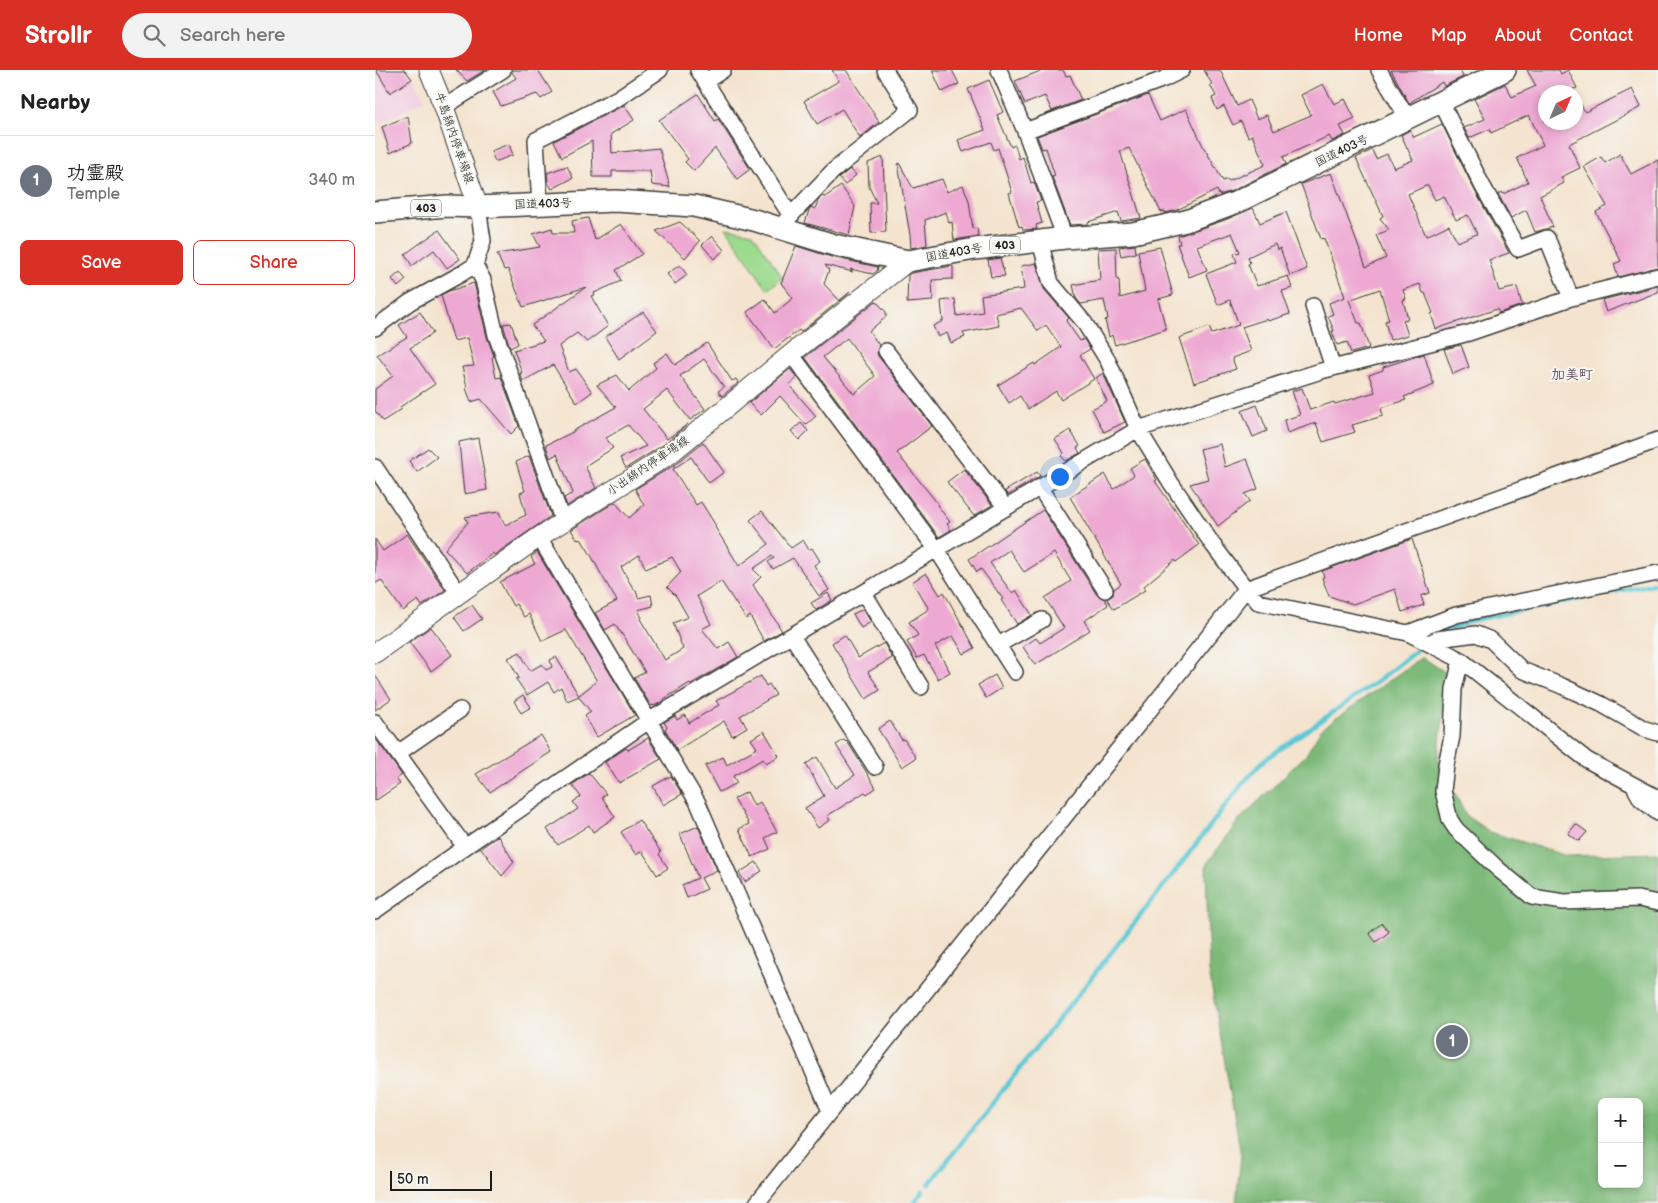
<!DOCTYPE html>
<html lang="en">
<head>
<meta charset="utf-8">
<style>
	body { margin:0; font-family:"Balsamiq Sans","Klee One",sans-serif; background:#f2f2f2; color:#222 }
	.controls { position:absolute; right:15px; bottom:15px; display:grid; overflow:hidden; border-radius:8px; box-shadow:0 2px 8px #0003 }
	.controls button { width:45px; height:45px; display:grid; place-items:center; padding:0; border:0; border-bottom:1px solid #e0e0e0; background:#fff; color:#222; font:25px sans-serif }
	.compass { position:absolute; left:1163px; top:15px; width:45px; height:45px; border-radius:50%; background:#fff; box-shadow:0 2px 8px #0003; rotate:44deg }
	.scale { position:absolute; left:15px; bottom:12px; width:102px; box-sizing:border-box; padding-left:5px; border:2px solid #1c1c1c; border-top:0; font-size:14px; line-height:18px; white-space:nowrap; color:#1c1c1c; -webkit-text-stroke:4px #f6f6f2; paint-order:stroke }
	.you { position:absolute; left:684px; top:406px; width:18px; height:18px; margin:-12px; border:4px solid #fff; border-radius:50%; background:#1a73e8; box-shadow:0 0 0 8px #1a73e833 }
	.badge { display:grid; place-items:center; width:32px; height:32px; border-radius:50%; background:#d93025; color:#fff; font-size:16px; font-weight:700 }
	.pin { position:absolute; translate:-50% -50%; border:2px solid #fff; box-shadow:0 1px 5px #0006 }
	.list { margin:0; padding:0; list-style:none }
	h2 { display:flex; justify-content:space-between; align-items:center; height:65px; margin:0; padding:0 20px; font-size:21px }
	h2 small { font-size:16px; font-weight:400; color:#767676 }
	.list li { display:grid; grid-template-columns:32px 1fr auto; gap:15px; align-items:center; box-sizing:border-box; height:90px; padding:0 20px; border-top:1px solid #e0e0e0 }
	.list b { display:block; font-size:19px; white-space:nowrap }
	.list p { margin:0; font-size:16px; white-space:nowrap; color:#767676 }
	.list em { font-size:16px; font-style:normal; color:#767676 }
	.actions { display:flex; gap:10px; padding:15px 20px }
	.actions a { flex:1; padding:11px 0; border:1px solid #d93025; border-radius:8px; text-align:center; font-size:18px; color:#d93025 }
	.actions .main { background:#d93025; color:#fff }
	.icon { flex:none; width:28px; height:28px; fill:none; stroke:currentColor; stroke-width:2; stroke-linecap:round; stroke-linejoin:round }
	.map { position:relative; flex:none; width:1283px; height:1133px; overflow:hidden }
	header { display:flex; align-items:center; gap:30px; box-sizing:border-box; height:70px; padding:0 25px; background:#d93025; color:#fff }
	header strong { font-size:24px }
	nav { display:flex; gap:28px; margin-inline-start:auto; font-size:18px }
	.search { width:350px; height:45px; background:#f2f2f2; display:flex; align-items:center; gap:12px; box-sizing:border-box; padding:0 18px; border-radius:28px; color:#767676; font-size:19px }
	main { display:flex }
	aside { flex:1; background:#fff }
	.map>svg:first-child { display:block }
	.built { fill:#f2cfe1 }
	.green { fill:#9cda8e; stroke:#5c7b55 }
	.forest { fill:#7dba79; stroke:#4c6b4a; fill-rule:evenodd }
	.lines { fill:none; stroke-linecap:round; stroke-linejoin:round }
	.stream { stroke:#5cc8d6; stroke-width:4.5 }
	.building { fill:#eea9d3; fill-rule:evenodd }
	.minor-casing { stroke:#3c3a37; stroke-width:18 }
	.major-casing { stroke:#3c3a37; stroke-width:21 }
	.highway-casing { stroke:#3c3a37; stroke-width:24 }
	.minor { stroke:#fff; stroke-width:15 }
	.major { stroke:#fff; stroke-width:19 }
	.highway { stroke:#fff; stroke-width:21 }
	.labels { text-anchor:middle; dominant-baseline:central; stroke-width:4; stroke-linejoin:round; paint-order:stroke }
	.shield { fill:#f6f6f2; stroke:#5d5d5c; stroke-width:1 }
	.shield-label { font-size:11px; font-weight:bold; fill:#1c1c1c }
	.street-label { font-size:12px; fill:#1c1c1c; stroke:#f6f6f2 }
	.neighbourhood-label { font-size:14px; font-weight:bold; fill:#664d5c; stroke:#f6f6f2 }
</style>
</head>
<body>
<header>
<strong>Strollr</strong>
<div class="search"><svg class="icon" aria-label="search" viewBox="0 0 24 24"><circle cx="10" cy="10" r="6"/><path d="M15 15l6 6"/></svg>Search here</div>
<nav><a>Home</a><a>Map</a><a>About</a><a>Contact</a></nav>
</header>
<main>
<aside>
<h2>Nearby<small></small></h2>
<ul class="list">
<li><span class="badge" style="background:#6b7280">1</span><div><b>功霊殿</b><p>Temple</p></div><em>340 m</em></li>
</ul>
<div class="actions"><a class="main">Save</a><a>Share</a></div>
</aside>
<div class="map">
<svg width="1283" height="1133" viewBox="0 0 1283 1133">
	<rect width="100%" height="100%" fill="#f6f6f2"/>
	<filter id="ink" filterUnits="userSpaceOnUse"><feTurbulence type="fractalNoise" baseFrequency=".02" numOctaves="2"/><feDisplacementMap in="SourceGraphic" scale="10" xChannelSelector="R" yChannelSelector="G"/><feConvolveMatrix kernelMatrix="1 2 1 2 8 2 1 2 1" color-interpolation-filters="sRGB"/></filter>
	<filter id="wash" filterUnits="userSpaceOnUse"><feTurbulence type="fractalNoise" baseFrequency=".0096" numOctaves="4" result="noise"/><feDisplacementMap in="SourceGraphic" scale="20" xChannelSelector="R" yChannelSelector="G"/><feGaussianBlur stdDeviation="1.12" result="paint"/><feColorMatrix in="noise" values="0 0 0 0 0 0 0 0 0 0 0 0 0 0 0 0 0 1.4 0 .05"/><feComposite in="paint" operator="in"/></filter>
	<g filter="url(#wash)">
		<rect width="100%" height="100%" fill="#f4e4cf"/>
		<path class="built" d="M0 0H34L50 29 0 56Z"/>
		<path class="green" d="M351 158 378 163 408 208 392 219Z"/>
		<path class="forest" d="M1047 587 1073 604 1063 689 1091 746 1115 762 1192 786 1283 783V1133H861L866 1085 834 901 831 795 864 750 931 685 946 659ZM1227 1032H1264V1114H1227Z"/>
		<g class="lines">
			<path class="stream" d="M1070 561 1098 550 1283 513
				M554 1114 798 804 868 713 889 690 1000 613 1047 576
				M539 1133 548 1121"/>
		</g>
		<g id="blocks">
			<path class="building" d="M1 0H30L37 9 15 23Z
				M81 0H110L92 11Z
				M137 0H163L177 22 166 29 162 24 126 36 118 22 141 8 137 2Z
				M457 0H471L504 52 485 68 467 39 442 54 429 31 464 11Z
				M557 0H577L584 14 567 22Z
				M668 0H688L691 6 695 5 706 30 677 41 670 26 650 34 640 11Z
				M829 0H845L862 36 874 30 882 49 892 45 899 61 936 45 926 25 948 14 959 34 970 29 980 49 965 56 970 65 957 71 954 66 908 87 911 94 857 121 844 125 842 120 802 140 790 143V141L786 142 754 78 745 81 766 148 746 151 743 142 713 152V154L695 155 677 107 680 106 671 78 667 79 662 66 773 25 785 51 811 39 828 76 848 111 852 109 854 111 890 95 877 65 873 67 866 51 858 55 849 36 842 40 837 28 841 26 835 15 837 14Z
				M1016 0H1085L1088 7 1069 16 1067 12 1034 33Z
				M1152 0H1184L1186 4 1193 0 1202 18 1198 19 1200 22H1170V52H1200V24L1210 42 1257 19 1266 37 1194 74 1205 98 1186 107 1189 113 1165 126 1178 157 1160 162 1151 140 1136 148 1123 124 1127 122 1128 124 1153 112 1142 88 1168 75 1154 45 1116 63 1115 59 1094 68 1089 58 1110 49 1099 29 1130 14 1137 27 1161 16Z
				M614 10 628 42 622 45 636 77 640 75 644 89 648 87 656 113 659 112 666 131 661 132 667 153 661 155 662 159 648 160 647 156 644 157 634 123 637 122 623 78 619 80 616 72 588 82 583 70 610 60 593 19Z
				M323 24 340 51 343 49 375 99 362 109 340 78 319 101 310 92 313 89 284 50Z
				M249 35 259 50 236 64 237 83 284 78 295 117 277 115 275 101H237V107H218L217 71 187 87 179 71Z
				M33 46 37 73 15 83 7 57Z
				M1067 54 1099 119 1134 183 1114 190 1124 221 1142 217 1147 235 1124 243 1122 239 1061 259 1056 244 1058 243 1050 223H1048L1045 214 1028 220 1031 229 1028 230 1033 249 1028 250 1033 265 1015 270 1010 251 1014 250 1005 219 974 230 983 253H986L994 278 976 283 972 272 962 275 957 261H959L953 246 958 244 954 233 970 227 949 168 946 169 926 114 956 103 991 197 1011 188 1001 165 1014 160 1005 148 1008 146 981 88 997 80 1001 89 1012 84 1019 98 1038 90 1026 65 1035 60 1039 67ZM1053 115 1060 130 1069 126 1081 150 1093 145 1102 164 1082 172 1074 155 1051 166 1033 124Z
				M134 74 138 85 120 92 116 81Z
				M1245 84 1256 104 1283 90V197L1243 207 1239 194 1246 191 1221 142 1232 136 1209 97 1226 87 1230 93Z
				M508 87 511 162 496 163 495 133H502L494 117 493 93Z
				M524 93 538 118 567 109 572 122 588 115 594 131 598 159 602 158 603 166 579 170 577 152 574 153 571 142 550 150 552 175 536 178 535 165 523 94Z
				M192 96 198 108 177 119 173 113 172 103Z
				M475 99 481 105 470 115 464 108Z
				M466 116 480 136 474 165 430 153 434 140 436 137 440 139 443 131 447 126 450 127Z
				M878 138 885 153 911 142 932 199 915 206 905 178 902 180 900 174 873 187 875 193 873 194 882 216 913 206 917 218 907 221 915 244 893 251 892 249 867 257 876 281 857 288 861 299 819 313 804 268 834 257 837 264 864 255 855 230 843 235 831 204 862 192 859 184 865 182 857 163 822 176 832 200 814 207 802 174H805L803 166 850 150Z
				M213 148 220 170 246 154 267 184 241 200 246 211 219 223 220 225 216 226 233 256 212 272 202 263 184 276 194 302 201 299 217 322 202 333 178 295 148 311 145 303H147L139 280 169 271 157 255 211 217 148 237 133 199 129 200 122 184 165 177 158 164 177 158 178 163H199L197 151Z
				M305 152 325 171 310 188 281 161Z
				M64 160 85 189 72 198 59 180 37 196 30 184Z
				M337 166 349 180 339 189 327 175Z
				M760 175 761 183 746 186 744 177Z
				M421 176 456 187 503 197 502 201 498 204 475 199 478 202 450 195 454 200 449 214 465 231 475 222 426 262 424 260 399 279 372 242 390 229 400 243 418 228 406 213Z
				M785 177 798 225 783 229 791 259 740 275 737 265 734 267 730 250 733 249 729 230 706 234 701 228 698 215 725 210 723 179 741 178 742 210H744L745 228 770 221 763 181Z
				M625 188 630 206 616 207 613 190Z
				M661 193 669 219 694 248 691 251 705 271 709 269 715 279 705 285 719 309 686 330 681 321 653 339 645 326 634 333 623 315 659 293 660 295 686 277 671 255 663 261 646 238 621 244 624 256 588 263 590 267 576 273 572 263 563 267 558 256 568 251 566 231 580 229 582 246 608 242 606 225 649 219 646 196Z
				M305 195 312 205 300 214 292 204Z
				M578 196V209L557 210 558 231 532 233 533 205 536 203Z
				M25 202 31 210 23 217 17 209Z
				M99 213 112 267 119 286 117 287 121 308 126 307 144 356 136 364 106 329 96 332 91 318 92 317 87 297 99 296 92 268 79 271 66 225 74 221Z
				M1283 216V222L1231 242 1227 230Z
				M501 231 511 242V247L494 261 504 275 502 282 503 286 557 356 522 383 563 434 562 435 575 452 572 454 576 460 564 467 430 287ZM472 268 500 306 479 324 448 287Z
				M45 242 58 263 35 278 60 314 25 337 27 339 8 351 0 341V319L18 306 2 285 32 267 24 255Z
				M268 242 282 261 244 289 230 267Z
				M136 253 143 274 135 278 128 254Z
				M332 273 357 311 361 309 363 313 347 326 343 321 349 317 329 289 305 306 330 339 315 350 292 320 268 339 292 369 313 354 288 375 251 398 245 388 271 376 253 355 231 368 238 378 210 396 221 418 192 436 189 428 198 423 182 384 175 388 171 375 198 362V361L241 337 222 315 242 305 254 321 281 298 278 293 292 283 300 295Z
				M1086 275 1094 297 1078 304 1069 279Z
				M1049 284 1059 315 1029 327 1031 330 1006 338 1008 346 977 355 980 362 948 372 941 353 912 363 909 350 925 345 917 321 927 318 935 340 959 332 960 334 1000 322 994 305 1008 300V297Z
				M415 299 422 308 414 315 441 346 431 355 405 326 386 345 374 333Z
				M728 303 750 352 729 362 717 339 732 331 721 308Z
				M882 335 892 361 878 367 867 341Z
				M426 353 433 361 424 370 416 361Z
				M695 360 705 376 702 378 705 383 691 391 686 386 689 383 680 369Z
				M103 368 112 420 89 424 84 372Z
				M328 372 349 402 334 413 316 387 298 399 321 435 326 432 341 456 340 457 364 496 394 474 375 450 387 441 416 478 428 470 434 480 437 478 445 491 439 495 454 520 444 526 418 488 398 499 393 492 399 488 397 486 378 499 386 507 378 515 407 561 389 571 375 546 371 549 346 511 322 526 336 554 327 559 343 579 354 572 363 587 316 614 315 613 289 629 290 630 279 636 278 635 276 636 259 608 270 602 245 561H244L240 554 230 560 220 543 242 531 226 504 216 485 206 469 203 470 196 460 240 432 254 448 269 435 260 419 301 394ZM264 485 271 499 297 487 306 502 292 517 301 526 313 547 298 553 308 579 290 590 265 549 267 548 263 540 278 536 276 525 263 528 261 520H259L246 497Z
				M845 374 850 397 872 389 883 419 870 424 875 431 843 456 815 414 833 409 825 379Z
				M53 378 62 387 42 402 34 391Z
				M154 386 176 446 119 485 118 483 92 503 70 479 93 452 90 447 124 442 130 455 151 445 145 423 150 421 141 392Z
				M770 389 782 410 780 411 824 475 801 492 800 490 768 517 770 520 739 539 732 529 738 525 739 519 746 514 695 427 730 404 739 419 759 405 755 398Z
				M589 399 617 435 599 446 572 412Z
				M662 402 665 406 633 425 631 423 630 421Z
				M668 440 722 525 730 529 733 535 709 551 715 560 660 595 648 577 661 568 665 573 689 558 670 528 696 511 679 483 649 502 634 480 615 493 637 523 641 520 657 545 642 554 626 530 628 529 606 499 602 502 594 489Z
				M32 464 70 520 47 536 43 530 28 541 6 510 0 514V469L8 481Z
				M1037 469 1055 523 1046 526 1049 535 1027 542 1020 519 978 534 954 526 947 508 949 507 947 501Z
				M162 482 260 645 222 667 210 646 216 642 203 626 222 611 191 560 167 571 154 544 149 547 141 534 138 536 125 512 160 494 156 487Z
				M551 503 565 525 569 522 600 578 589 584 578 566 560 576 575 602 563 609 549 585 542 588 532 572 543 565 534 552 554 539 537 512Z
				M453 523 457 530 441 540 436 533Z
				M97 535 107 549 89 561 79 547Z
				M488 539 496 552 486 558 478 544Z
				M56 557 77 585 56 601 34 572Z
				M470 565 483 588 509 573 517 588 493 602 505 620 491 629 457 573Z
				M145 582 155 601 167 594 171 600 177 597 175 590 181 587 204 626 192 631 186 617 179 622 173 612 152 625 141 609 144 608 133 588Z
				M0 605 16 629 0 640Z
				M620 605 627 618 611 628 603 615Z
				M386 606 391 616 394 614 401 625 365 646 372 657 357 666 349 651 302 680 290 659 292 657 289 652 300 646 302 650 310 645 314 653 344 635 341 631Z
				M148 625 156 637 146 643 139 631Z
				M515 651 527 670 529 669 541 688 527 697 503 659Z
				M389 661 404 686 391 693 388 689 358 706 362 713 344 722 330 696 348 687 352 695 382 678 376 669Z
				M166 665 176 682 115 722 101 704Z
				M0 668 27 705 21 709 25 714 0 731Z
				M273 668 286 689 244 713 230 692 251 678 253 680Z
				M469 670 471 672 472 671 501 718 492 724 490 722 452 746 455 750 443 758 430 738 449 726 431 694 442 687 460 718 480 705 461 675Z
				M214 703 231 724 227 727 240 747 218 762 214 755 183 775 172 759 203 739 198 732 206 727 197 715Z
				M296 706 307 724 288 735 278 716Z
				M372 722 379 736 385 732 402 762 390 768 395 779 377 787 364 759 374 754 359 729Z
				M264 750 286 782 284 784 293 798 282 805 267 781 261 785 246 762Z
				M1201 754 1212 762 1204 771 1193 764Z
				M323 756 342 800 326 808 332 819 312 828 307 815 323 808 305 764Z
				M123 766 139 792 127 806 106 778Z
				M381 792 387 801 370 812 364 803Z
				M1007 853 1014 862 1001 872 994 863Z"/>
		</g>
	</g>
	<g filter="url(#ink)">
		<use href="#blocks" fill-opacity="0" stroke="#3c3a37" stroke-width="1"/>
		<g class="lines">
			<defs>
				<path id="minor" d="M323 0 416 146
					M624 0 650 61 690 168
					M1004 0 1033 49
					M331 11 348 0
					M1066 32 1107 115 1143 179 1172 168 1196 228
					M69 37 128 0
					M650 61 789 9 807 0
					M165 135 161 70 243 28 285 0
					M404 158 458 101 535 40 510 0
					M665 171 676 213 709 252 733 291 763 359 796 413 838 475 871 519 883 532 1033 563 1086 590 1212 690 1283 728
					M100 195 108 210 121 265 188 452
					M938 236 958 298
					M0 258 35 232 86 204 100 195 108 171 103 137
					M511 281 631 438
					M416 284 562 480 640 602
					M0 397 84 524
					M665 418 730 520
					M164 467 323 733 455 1041
					M489 523 546 617
					M1033 563 1081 545 1283 503
					M417 566 500 697
					M1054 573 1062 569 1101 564 1116 570 1147 600 1187 616 1226 634 1270 659 1283 663
					M623 575 667 550
					M1086 590 1079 619 1077 666 1071 695 1068 721 1075 750 1081 759 1123 799 1157 827 1189 832 1263 829 1283 833
					M0 652 90 777
					M23 683 85 640
					M1261 720 1266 729 1283 743
					M0 841 90 777 275 650 763 359 946 301 1094 263 1196 228 1283 206
					M382 1133 871 519 1283 370"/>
				<path id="major" d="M54 0 69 37 103 137
					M0 583 164 467 295 384 416 284 533 191"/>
				<path id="highway" d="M0 142 72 136 103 137 240 131 319 136 379 150 459 175 533 191 600 179 690 168 758 163 811 151 862 132 1130 0"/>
			</defs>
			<use href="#minor" class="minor-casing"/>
			<use href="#major" class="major-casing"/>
			<use href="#highway" class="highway-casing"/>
			<use href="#minor" class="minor"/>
			<use href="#major" class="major"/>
			<use href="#highway" class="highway"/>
		</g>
	</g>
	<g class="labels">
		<g class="shield">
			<rect x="36" y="129.5" width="30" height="17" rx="4"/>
			<rect x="615" y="166.5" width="30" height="17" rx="4"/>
		</g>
		<g class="shield-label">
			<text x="51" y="138">403</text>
			<text x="630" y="175">403</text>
		</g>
		<g class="street-label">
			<text transform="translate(79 68) rotate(71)">牛島綿内停車場線</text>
			<text transform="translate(967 81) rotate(-26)">国道403号</text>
			<text transform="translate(168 134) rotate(-2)">国道403号</text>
			<text transform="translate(579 183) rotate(-10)">国道403号</text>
			<text transform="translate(273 396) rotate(-34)">小出綿内停車場線</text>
		</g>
		<g class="neighbourhood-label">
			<text x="1197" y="304">加美町</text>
		</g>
	</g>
</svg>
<div class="controls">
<button>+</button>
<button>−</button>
</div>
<svg class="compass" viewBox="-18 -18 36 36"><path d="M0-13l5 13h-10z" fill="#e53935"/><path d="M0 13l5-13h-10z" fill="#767676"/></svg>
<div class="scale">50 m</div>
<div class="you"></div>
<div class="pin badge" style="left:1077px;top:971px;background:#6b7280">1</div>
</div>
</main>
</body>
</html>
